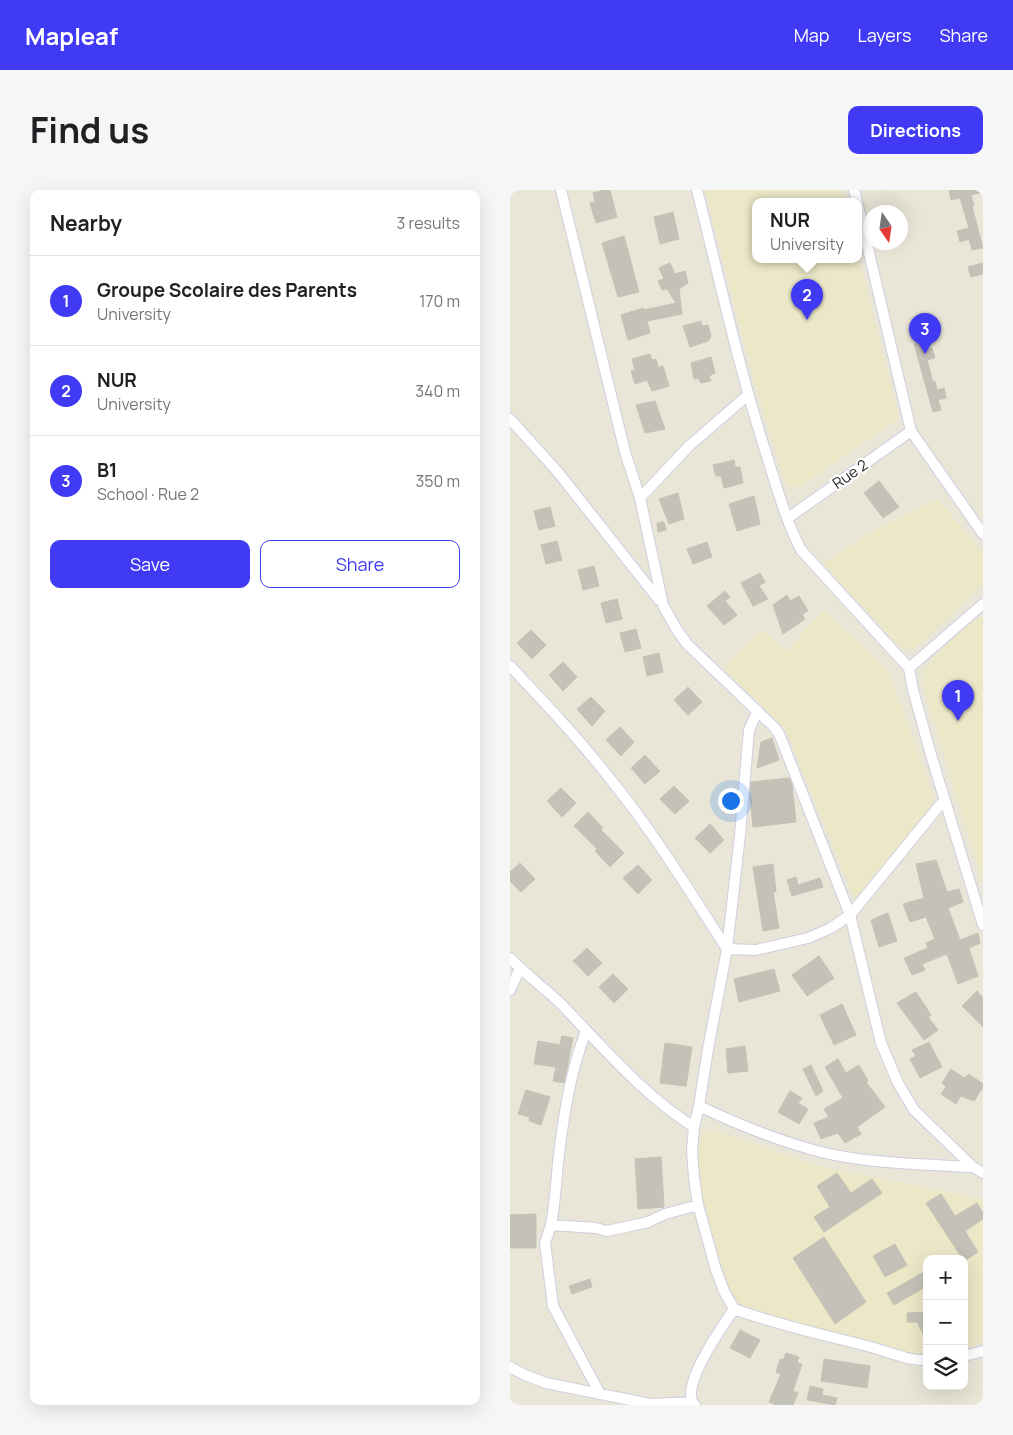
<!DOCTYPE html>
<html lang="en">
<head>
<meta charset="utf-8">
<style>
	body { margin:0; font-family:Manrope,sans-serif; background:#f6f6f6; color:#202124 }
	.controls { position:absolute; right:15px; bottom:15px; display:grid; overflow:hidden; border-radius:10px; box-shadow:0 5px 20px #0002 }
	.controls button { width:45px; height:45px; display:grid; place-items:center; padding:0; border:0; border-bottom:1px solid #e0e0e0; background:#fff; color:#202124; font:25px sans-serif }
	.compass { position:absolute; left:353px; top:15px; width:45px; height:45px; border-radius:50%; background:#fff; box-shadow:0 5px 20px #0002; rotate:167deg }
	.you { position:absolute; left:220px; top:610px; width:18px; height:18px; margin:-12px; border:4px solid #fff; border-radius:50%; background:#1a73e8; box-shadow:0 0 0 8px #1a73e833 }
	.badge { display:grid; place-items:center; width:32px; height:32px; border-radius:50%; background:#403af4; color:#fff; font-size:16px; font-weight:700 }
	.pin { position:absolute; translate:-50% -41px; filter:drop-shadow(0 1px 2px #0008) }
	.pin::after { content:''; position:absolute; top:26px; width:18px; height:15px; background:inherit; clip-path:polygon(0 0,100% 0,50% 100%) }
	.popup { position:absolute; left:242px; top:8px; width:110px; height:65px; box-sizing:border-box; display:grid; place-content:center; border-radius:10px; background:#fff; filter:drop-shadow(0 1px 4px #0005); font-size:16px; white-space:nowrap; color:#757577 }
	.popup b { font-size:19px; color:#202124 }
	.popup::after { content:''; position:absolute; left:50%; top:100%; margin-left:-10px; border:10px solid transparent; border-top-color:#fff }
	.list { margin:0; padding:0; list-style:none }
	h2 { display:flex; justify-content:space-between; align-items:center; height:65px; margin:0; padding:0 20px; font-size:21px }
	h2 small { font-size:16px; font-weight:400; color:#757577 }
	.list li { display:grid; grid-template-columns:32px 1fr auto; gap:15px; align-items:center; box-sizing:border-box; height:90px; padding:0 20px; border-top:1px solid #e0e0e0 }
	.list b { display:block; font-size:19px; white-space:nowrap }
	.list p { margin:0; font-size:16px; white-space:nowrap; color:#757577 }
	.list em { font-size:16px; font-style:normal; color:#757577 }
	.actions { display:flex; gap:10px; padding:15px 20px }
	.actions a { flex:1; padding:11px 0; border:1px solid #403af4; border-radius:10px; text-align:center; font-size:18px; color:#403af4 }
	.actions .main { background:#403af4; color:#fff }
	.icon { flex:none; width:28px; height:28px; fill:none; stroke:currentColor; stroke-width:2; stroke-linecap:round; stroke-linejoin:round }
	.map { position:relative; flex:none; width:473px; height:1215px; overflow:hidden; border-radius:10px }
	header { display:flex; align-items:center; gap:30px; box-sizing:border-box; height:70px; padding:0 25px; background:#403af4; color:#fff }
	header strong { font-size:24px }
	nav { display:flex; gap:28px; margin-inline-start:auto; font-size:18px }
	.intro { display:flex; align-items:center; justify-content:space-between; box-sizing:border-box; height:120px; padding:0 30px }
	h1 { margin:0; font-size:35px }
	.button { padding:12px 22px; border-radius:10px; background:#403af4; color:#fff; font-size:18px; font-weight:700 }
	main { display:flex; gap:30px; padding:0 30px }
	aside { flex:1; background:#fff; border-radius:10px; box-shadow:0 5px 20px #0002 }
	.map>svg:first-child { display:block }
	.education { fill:#ebe7c7 }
	.building { fill:#c4c2b8; stroke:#c4c2b2 }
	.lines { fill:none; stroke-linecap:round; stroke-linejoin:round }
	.minor-casing { stroke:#cecee0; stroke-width:12 }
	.minor { stroke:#fff; stroke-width:10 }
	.labels { text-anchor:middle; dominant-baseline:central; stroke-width:4.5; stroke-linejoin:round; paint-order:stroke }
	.street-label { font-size:15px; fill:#272727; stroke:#fff }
</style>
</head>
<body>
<header>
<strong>Mapleaf</strong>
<nav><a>Map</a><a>Layers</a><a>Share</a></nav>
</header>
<div class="intro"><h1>Find us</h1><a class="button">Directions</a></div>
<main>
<aside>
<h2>Nearby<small>3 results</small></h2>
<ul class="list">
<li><span class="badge">1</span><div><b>Groupe Scolaire des Parents</b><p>University</p></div><em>170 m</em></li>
<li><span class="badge">2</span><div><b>NUR</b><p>University</p></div><em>340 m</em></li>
<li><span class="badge">3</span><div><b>B1</b><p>School · Rue 2</p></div><em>350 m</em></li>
</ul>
<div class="actions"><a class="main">Save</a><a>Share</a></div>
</aside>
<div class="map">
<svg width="473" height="1215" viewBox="0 0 473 1215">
	<rect width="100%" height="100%" fill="#e9e6d8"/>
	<path class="education" d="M195 0H333L336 11H246V69H348V63L389 229 289 297 277 296 273 285 246 197Z
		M428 309 473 364V395L403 460 391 458 313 373 369 338Z
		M314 420 379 481 425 611 345 710 276 539 213 478 252 440 276 461Z
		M473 423V694L413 496 416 477 459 429 471 428Z
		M199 940H204L304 975 473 1009V1153L454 1158V1069H417V1167L245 1122 231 1115 222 1104 215 1089 190 998 187 960 190 948 194 942Z"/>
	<path class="building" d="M94 0H100L107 27 86 33 80 13 85 12 83 3Z
		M439 0H470V3L461 5 464 16H462L473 58 462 60 459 49 450 52 447 41 459 38 450 8 441 10Z
		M163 22 169 49 150 54 144 27Z
		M114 46 129 102 108 107 92 53Z
		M160 73 165 84 175 81 178 93 169 99 172 124 137 131 140 143 118 150 111 125 133 118 134 120 166 113 157 99 152 100 148 91 154 89 149 78Z
		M473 73V84L461 87 458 77Z
		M191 131 192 136 198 135 201 146 198 151 180 157 173 136Z
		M414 152 416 160 422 158 425 168 417 170 423 192 425 191 427 200 434 198 436 208 428 210 431 220 423 222 404 154Z
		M140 164 142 170 146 169 148 177 153 176 159 196 142 201 137 190 125 194 121 181 125 180 122 169Z
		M201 167 205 183 199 186 201 191 191 193 188 188 184 189 181 173Z
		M145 211 155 239 135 243 126 215Z
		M224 270 225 277H230L233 293 214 298 211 286H206L203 275Z
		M369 291 389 317 373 328 354 303Z
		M168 303 174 329 159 334 149 309Z
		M244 306 250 334 227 341 219 314Z
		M40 317 45 336 29 340 24 321Z
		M154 332 156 340 148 342 147 333Z
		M47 351 52 370 36 374 31 355Z
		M197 352 202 367 183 374 177 359Z
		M84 376 89 396 73 400 68 380Z
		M250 383 255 392 249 396 258 409 243 416 231 393Z
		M215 401 220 407 215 411 227 425 214 435 197 416Z
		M277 405 280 411 289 406 298 421 292 424 295 429 273 444 263 415Z
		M107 409 112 429 96 433 91 413Z
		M126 439 131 458 115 462 110 443Z
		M21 440 36 455 22 469 7 453Z
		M149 463 153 482 137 486 133 467Z
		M53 472 67 487 53 501 39 485Z
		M178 497 192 512 178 525 164 510Z
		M81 507 95 521 82 536 67 519Z
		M110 537 124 552 111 566 96 550Z
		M262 548 269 570 247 578 251 552Z
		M135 565 150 581 135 594 121 578Z
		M279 588 282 595 286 632 243 637 240 607 241 592Z
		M164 596 179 611 165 624 150 609Z
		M51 598 66 613 52 627 37 611Z
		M78 622 93 638 91 640 114 663 100 677 85 661 87 659 64 636Z
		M200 634 214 650 200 663 185 648Z
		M426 670 437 702 449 699 453 712 438 718 450 750 468 743 470 753 459 758 468 786 448 794 437 764 412 774 415 780 402 785 394 768 418 758 416 753 425 749 416 727 400 732 393 714 414 708 406 674Z
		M10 673 25 689 11 702 0 691V682Z
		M263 674 266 702H263L269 738 253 741 243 677Z
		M128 675 142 690 128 704 113 688Z
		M286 687 288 695 310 688 313 697 282 706 277 690Z
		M378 723 387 751 369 757 361 730Z
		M77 758 92 773 78 786 63 771Z
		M309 766 324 788 297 806 282 785Z
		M264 779 270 801 229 812 224 789Z
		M103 784 118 799 104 813 89 797Z
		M467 801 473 808V837L452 816Z
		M406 802 421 825 418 827 428 840 414 850 387 813Z
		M332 814 346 845 324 855 310 825Z
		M52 846 63 848 54 893 43 891 46 877 24 874 28 851 50 855Z
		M419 852 432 877 410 888 400 869 406 866 402 860Z
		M155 853 182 857 176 896 150 893Z
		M235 856 238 881 218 883 216 859Z
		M328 869 336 883 349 875 358 891 356 892 375 917 347 937 351 944 335 953 328 943 311 949 304 933 319 927 314 919 333 908 315 877Z
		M301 875 313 901 306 906 293 879Z
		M441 879 454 888 459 884 473 894V897L464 911 451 906 446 914 431 904 436 897 432 893Z
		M16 900 40 907 31 935 19 931 20 927 8 924Z
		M280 901 292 908 288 913 298 919 289 934 268 922Z
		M151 967 154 1017 128 1019 125 969Z
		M327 983 341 1003 362 989 372 1003 314 1042 304 1027 320 1017 307 996Z
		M431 1004 445 1026 467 1013 473 1023V1029L455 1041 468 1062 454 1071 416 1013Z
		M26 1024V1058H0V1025Z
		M314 1047 356 1112 325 1134 283 1068Z
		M385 1054 397 1075 375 1087 363 1066Z
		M414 1082 417 1086V1096L384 1115 377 1103Z
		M80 1089 82 1097 62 1104 59 1096Z
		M417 1122V1152L407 1132H397V1123Z
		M230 1140 250 1150 240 1168 220 1158Z
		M276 1163 289 1167 287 1173 292 1174 283 1201 288 1203 283 1215H266L259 1212 271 1184 266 1182 270 1169 273 1170Z
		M314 1169 360 1176 357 1198 311 1191Z
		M300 1196 313 1199 312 1205 327 1208 325 1215 297 1210Z"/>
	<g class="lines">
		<defs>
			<path id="minor" d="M51 0 115 262 130 308
				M187 0C209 87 228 175 255 260 266 294 275 329 291 360L399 478
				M344 0 347 11
				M348 16 401 241 473 344
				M238 205 179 256 130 308 153 415 167 440 177 454 265 538 270 546 340 725 371 853 388 893 404 920 463 977
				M0 229 47 281 149 410
				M278 328 401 241
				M473 414 399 478 403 500 421 565 473 735
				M0 476C35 513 70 550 101 590 144 643 180 702 217 759L246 760 298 748 321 738 340 725 434 610
				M247 522 239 540 230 645 217 759 198 859 189 916 184 937 182 960 184 988 188 1015 206 1080 214 1101 224 1119C268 1135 315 1145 361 1157 379 1162 398 1171 417 1170
				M0 768C16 785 35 798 51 814 93 857 133 905 184 937
				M0 800 10 778
				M189 916C229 935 269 951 311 962 360 974 413 974 463 977L473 983
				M41 1035C45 1014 46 994 48 973 53 929 60 882 76 841
				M454 1166 473 1161
				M0 1177 15 1185 36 1193 140 1214 182 1212
				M90 1204 43 1116 35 1053 41 1035 86 1038 97 1041 138 1032 155 1024 188 1015
				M185 1215C167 1200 213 1135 224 1119"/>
		</defs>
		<use href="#minor" class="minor-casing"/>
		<use href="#minor" class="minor"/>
	</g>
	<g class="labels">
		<g class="street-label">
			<text transform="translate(340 284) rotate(-35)">Rue 2</text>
		</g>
	</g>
</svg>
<div class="controls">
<button>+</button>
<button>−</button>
<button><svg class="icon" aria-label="layers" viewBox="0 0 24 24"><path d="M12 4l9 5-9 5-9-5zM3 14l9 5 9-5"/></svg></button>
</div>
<svg class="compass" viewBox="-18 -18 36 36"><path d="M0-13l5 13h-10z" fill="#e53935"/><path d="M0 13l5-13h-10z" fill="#757577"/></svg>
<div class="you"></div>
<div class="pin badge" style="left:448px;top:531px">1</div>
<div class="pin badge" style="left:297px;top:130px">2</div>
<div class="popup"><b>NUR</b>University</div>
<div class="pin badge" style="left:415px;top:164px">3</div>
</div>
</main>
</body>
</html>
